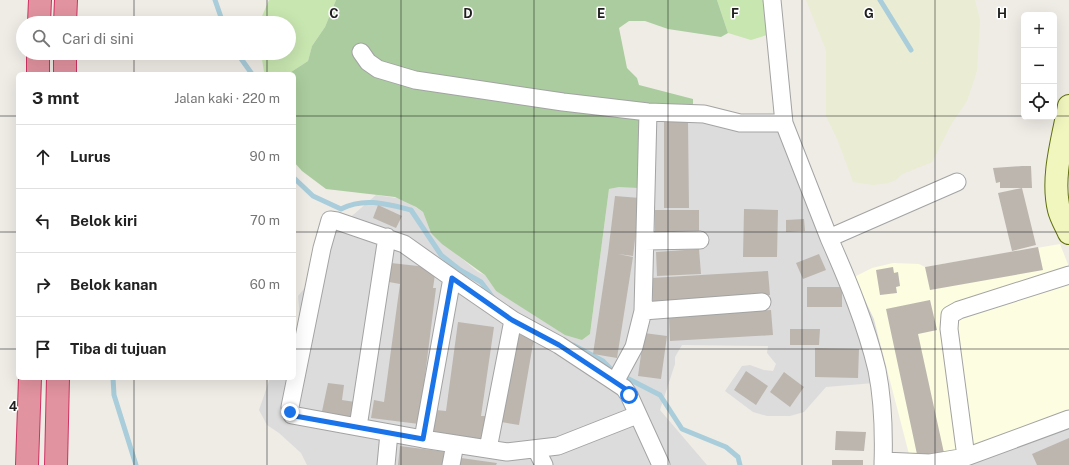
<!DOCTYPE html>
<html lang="id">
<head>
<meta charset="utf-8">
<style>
	body { margin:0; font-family:"Public Sans",sans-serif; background:#f2f2f2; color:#222 }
	.controls { position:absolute; right:12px; top:12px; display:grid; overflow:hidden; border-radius:6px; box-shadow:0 4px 16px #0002 }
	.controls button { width:36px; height:36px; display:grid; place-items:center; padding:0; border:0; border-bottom:1px solid #e0e0e0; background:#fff; color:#222; font:20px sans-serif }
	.stop { position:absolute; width:12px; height:12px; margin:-9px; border:3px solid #1a73e8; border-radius:50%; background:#fff }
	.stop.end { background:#1a73e8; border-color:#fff; box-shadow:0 1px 4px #0008 }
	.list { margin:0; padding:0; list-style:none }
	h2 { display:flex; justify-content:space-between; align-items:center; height:52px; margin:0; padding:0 16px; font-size:17px }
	h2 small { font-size:13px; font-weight:400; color:#767676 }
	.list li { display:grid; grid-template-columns:26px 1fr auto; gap:12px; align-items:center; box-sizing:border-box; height:64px; padding:0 16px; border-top:1px solid #e0e0e0 }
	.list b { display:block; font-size:15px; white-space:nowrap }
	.list em { font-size:13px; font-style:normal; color:#767676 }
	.icon { flex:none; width:22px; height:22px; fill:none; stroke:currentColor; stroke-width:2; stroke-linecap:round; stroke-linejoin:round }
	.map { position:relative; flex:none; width:1069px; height:465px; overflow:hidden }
	.search { position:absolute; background:#fff; box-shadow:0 4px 16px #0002; left:16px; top:16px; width:280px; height:44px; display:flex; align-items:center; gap:10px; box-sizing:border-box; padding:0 14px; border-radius:22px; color:#767676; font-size:15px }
	.panel { position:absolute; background:#fff; box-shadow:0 4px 16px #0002; left:16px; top:72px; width:280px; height:308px; border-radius:6px }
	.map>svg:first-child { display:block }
	.residential { fill:#dddcdc }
	.education { fill:#fcfde1 }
	.farmland { fill:#eaecd3 }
	.grass { fill:#c8e6b0 }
	.forest { fill:#aacc9e }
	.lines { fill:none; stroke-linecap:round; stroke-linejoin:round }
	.stream { stroke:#a9cdda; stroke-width:5 }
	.building { fill:#bcb6af }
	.street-casing { stroke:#a3a3a3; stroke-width:19 }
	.secondary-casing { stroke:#61700d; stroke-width:24 }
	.highway-casing { stroke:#cf3162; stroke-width:24 }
	.street { stroke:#fff; stroke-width:17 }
	.secondary { stroke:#f1f5be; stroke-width:22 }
	.highway { stroke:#e1939f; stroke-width:22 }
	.route { stroke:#1a73e8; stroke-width:5 }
	.grid { fill:none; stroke:#1f1f1f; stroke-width:1; stroke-opacity:0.55 }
	.grid-label { font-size:13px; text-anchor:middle; font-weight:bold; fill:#1f1f1f; stroke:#fff; stroke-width:3; stroke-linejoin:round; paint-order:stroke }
</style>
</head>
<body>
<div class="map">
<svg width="1069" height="465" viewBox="0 0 1069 465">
	<rect width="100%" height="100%" fill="#efece6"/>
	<path class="residential" d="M642 117 784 125 874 319 887 376 874 383 826 387 804 412 790 416H767L753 412 725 391 742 366 750 365 764 370 773 371 776 364 767 353 768 346 682 345 675 357V364L660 410 707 465H307L301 453 279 433 267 425 259 410 270 378H294L302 338 298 296 307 285 323 241 376 195 403 199 423 212 431 233 478 272 485 275 496 291 582 340 590 334 609 189 618 187Z
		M1069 410V465H964L1014 434Z"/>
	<path class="education" d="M1060 244 1069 267V410L1014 434 933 459 910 458 874 319 854 277 872 268 893 263 919 264 925 267Z"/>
	<path class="farmland" d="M806 0H975L980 20 977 71 967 101 952 123 932 162 902 174 896 180 888 183 873 185 853 182 838 141 826 116V50Z"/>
	<path class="grass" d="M269 0H336L325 27 312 46 308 61 288 74H266L264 72 261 53H289V23H259Z
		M717 0H776L777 32 751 40 728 33Z"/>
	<path class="forest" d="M336 0H717L728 33 721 37 668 29 645 21H629L619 28 627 68 637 78 639 85 693 99V106L651 108 639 188 619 187 609 189 590 334 582 340 565 335 496 291 485 275 442 244 431 233 423 212 416 207 395 197 326 189 302 171 294 162V74H288L308 61 312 46 325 27Z"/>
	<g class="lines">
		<path class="stream" d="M215 0 223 23
			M880 0 911 50
			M237 53 252 74
			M294 178 313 196 341 209C364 197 387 204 411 210L441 255 460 270 481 282 494 299
			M573 345 603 361 613 371 660 395 682 429 726 447 738 457 740 465
			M113 378 114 395 136 465"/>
	</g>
	<path class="building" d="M664 121H688L689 208H664Z
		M1022 166H1031L1032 188H1000V182L996 183 993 168Z
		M1022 188 1036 245 1012 251 998 193Z
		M615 196 640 198 633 256 618 254 633 257 617 358 593 354 608 253Z
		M378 205 402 216 396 228 373 218Z
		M744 209 778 210 777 257H743Z
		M655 210H699V234L655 235Z
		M804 219 805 231 786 232V220Z
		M1038 247 1043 270 930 290 925 267Z
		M699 249 701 274 657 276 656 252Z
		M819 254 826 270 803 279 796 263Z
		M391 263 436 268 433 288H436L419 424 371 418 374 400 384 402 396 313 400 284 389 282Z
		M893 267 894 273 898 272 900 286 896 287 897 293 880 295 876 270Z
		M768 271 770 295 653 302 651 278Z
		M807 287H842V307H807Z
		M930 300 937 330 918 334 944 453 918 459 886 309Z
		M771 310 773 335 670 341 669 316Z
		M458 322 494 327 481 416H487L484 441 433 434 436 410 446 411Z
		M790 329H820L819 345H790Z
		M644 333 667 336 661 379 638 376Z
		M517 334 534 338 519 425 501 422Z
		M815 348 859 349 858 378 815 377Z
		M746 371 768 386 756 405 734 390Z
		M784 372 804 387 790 407 770 392Z
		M328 383 344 385 342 400 355 402 353 420 321 416Z
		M836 431 866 432 864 451 835 450Z
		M1069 438V465H1037L1032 454Z
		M400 446 447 452 445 465H398Z
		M461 458 497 463 496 465H460Z
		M832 460H863V465H832Z"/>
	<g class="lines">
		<defs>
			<path id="street" d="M772 0 784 123 829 238
				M361 52 368 62 378 69 415 80 563 102 648 112 704 114 740 123H784
				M645 241 700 240
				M452 278 404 244 337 221 330 220 322 248 290 407 292 415 423 439 507 452 558 446 637 415
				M643 311 648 112
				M358 427 387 237
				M423 439 452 278 513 320 559 345 615 382
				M488 449 513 320
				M536 449 544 465
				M966 457 949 329 950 315 959 310 1069 275
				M883 461 930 463 966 457 1069 419
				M386 465 389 433
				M451 465 455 444
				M661 465 629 395 624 388 615 382 634 347 643 311 762 302
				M883 465C884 435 883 400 877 370 866 324 848 281 829 238L957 182"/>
			<path id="secondary" d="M1069 106C1063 139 1051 177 1059 210 1061 218 1066 226 1069 233"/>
			<path id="highway" d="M39 23 40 0
				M65 23 66 0
				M38 74V53
				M65 74V53
				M27 465 30 378
				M56 465 58 378"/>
		</defs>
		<use href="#street" class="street-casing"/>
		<use href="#secondary" class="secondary-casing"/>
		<use href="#highway" class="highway-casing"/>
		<use href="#street" class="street"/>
		<use href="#secondary" class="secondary"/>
		<use href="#highway" class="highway"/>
	</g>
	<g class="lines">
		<path class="route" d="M290 412 295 416 423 439 452 278 512 320 559 345 615 382 624 388 629 395"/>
	</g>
	<path class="grid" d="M134 0V23M267 0V23M401 0V465M534 0V465M668 0V465M802 0V465M935 0V465M134 53V74M267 53V74M0 116H18M294 116H1024M1054 116H1069M0 232H18M294 232H1069M0 349H18M294 349H1069M134 378V465M267 378V465"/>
	<g class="grid-label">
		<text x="334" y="18">C</text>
		<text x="468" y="18">D</text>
		<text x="601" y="18">E</text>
		<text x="735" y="18">F</text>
		<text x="869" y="18">G</text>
		<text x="1002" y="18">H</text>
		<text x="13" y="411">4</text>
	</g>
</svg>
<div class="controls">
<button>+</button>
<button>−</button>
<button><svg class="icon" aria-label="locate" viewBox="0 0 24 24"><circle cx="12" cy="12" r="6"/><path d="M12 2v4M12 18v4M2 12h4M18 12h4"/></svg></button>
</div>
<div class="stop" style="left:629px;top:395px"></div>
<div class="stop end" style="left:290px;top:412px"></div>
<div class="search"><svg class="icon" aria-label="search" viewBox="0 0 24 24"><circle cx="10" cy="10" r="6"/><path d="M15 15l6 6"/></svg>Cari di sini</div>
<section class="panel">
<h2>3 mnt<small>Jalan kaki · 220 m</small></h2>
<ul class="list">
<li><svg class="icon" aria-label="ahead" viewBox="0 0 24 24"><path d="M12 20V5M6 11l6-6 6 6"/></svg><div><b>Lurus</b></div><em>90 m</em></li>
<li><svg class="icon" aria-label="left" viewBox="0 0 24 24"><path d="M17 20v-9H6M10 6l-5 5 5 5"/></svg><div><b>Belok kiri</b></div><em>70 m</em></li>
<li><svg class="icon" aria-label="right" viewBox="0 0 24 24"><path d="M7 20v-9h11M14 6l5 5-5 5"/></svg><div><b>Belok kanan</b></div><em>60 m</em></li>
<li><svg class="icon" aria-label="arrive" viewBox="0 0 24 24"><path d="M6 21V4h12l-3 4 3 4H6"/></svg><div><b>Tiba di tujuan</b></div></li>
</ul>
</section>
</div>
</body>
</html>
